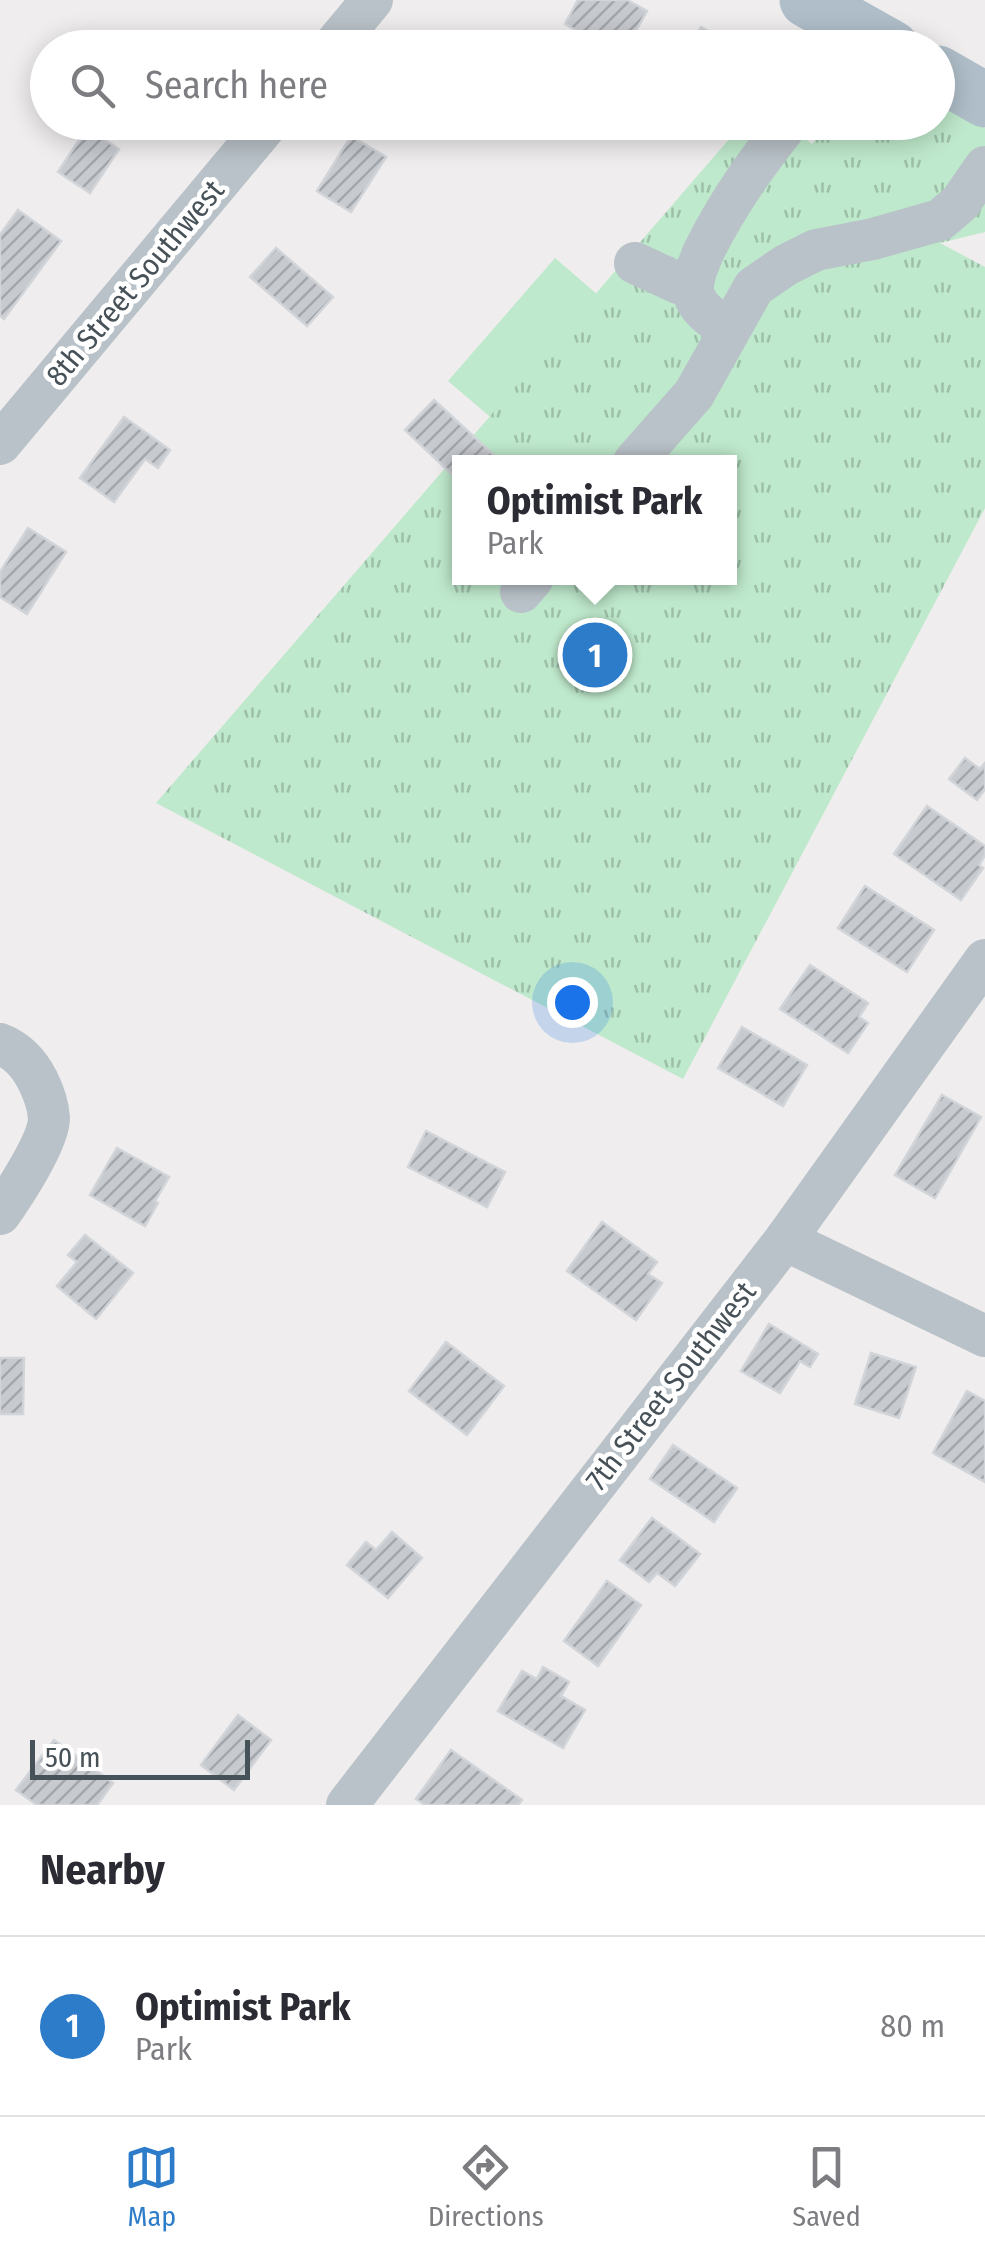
<!DOCTYPE html>
<style>
:root{--surface:#fff;--page:#f7f7f7;--text:#2b2b33;--muted:#7c7c81;--line:#e1e1e2;--accent:#2d7cc9}
body{margin:0;font-family:"Fira Sans Condensed",sans-serif;background:var(--page);color:var(--text)}
.scale{position:absolute;left:30px;bottom:25px;width:220px;box-sizing:border-box;padding-left:10px;border:5px solid #475158;border-top:0;font-size:28px;line-height:35px;white-space:nowrap;color:#475158;-webkit-text-stroke:8px #fff;paint-order:stroke}
.you{position:absolute;left:572px;top:1002px;width:35px;height:35px;margin:-25px;border:8px solid #fff;border-radius:50%;background:#1a73e8;box-shadow:0 0 0 15px #1a73e833}
.badge{display:grid;place-items:center;width:65px;height:65px;border-radius:50%;background:var(--accent);color:#fff;font-size:32px;font-weight:700}
.pin{position:absolute;translate:-50% -50%;border:5px solid #fff;box-shadow:0 2px 10px #0006}
.popup{position:absolute;left:452px;top:455px;width:285px;height:130px;box-sizing:border-box;display:grid;place-content:center;border-radius:0px;background:var(--surface);filter:drop-shadow(0 2px 8px #0005);font-size:32px;white-space:nowrap;color:var(--muted)}
.popup b{font-size:38px;color:var(--text)}
.popup::after{content:'';position:absolute;left:50%;top:100%;margin-left:-20px;border:20px solid transparent;border-top-color:var(--surface)}
.list{margin:0;padding:0;list-style:none}
h2{display:flex;justify-content:space-between;align-items:center;height:130px;margin:0;padding:0 40px;font-size:42px}
h2 small{font-size:32px;font-weight:400;color:var(--muted)}
.list li{display:grid;grid-template-columns:65px 1fr auto;gap:30px;align-items:center;box-sizing:border-box;height:180px;padding:0 40px;border-top:2px solid var(--line)}
.list b{display:block;font-size:38px;white-space:nowrap}
.list p{margin:0;font-size:32px;white-space:nowrap;color:var(--muted)}
.list em{font-size:32px;font-style:normal;color:var(--muted)}
.icon{flex:none;width:55px;height:55px;fill:none;stroke:currentColor;stroke-width:2;stroke-linecap:round;stroke-linejoin:round}
.map{position:relative;flex:none;width:985px;height:1805px;overflow:hidden}
.search{position:absolute;background:var(--surface);box-shadow:0 5px 25px #0003;left:30px;right:30px;top:30px;height:110px;display:flex;align-items:center;gap:25px;box-sizing:border-box;padding:0 35px;border-radius:55px;color:var(--muted);font-size:38px}
.sheet{height:310px;background:var(--surface)}
nav{display:flex;justify-content:space-around;align-items:center;box-sizing:border-box;height:140px;border-top:2px solid var(--line);background:var(--surface);font-size:28px;color:var(--muted)}
nav a{display:grid;justify-items:center;gap:5px}
nav .on{color:var(--accent)}
.map>svg:first-child{display:block}
.grass{fill:#bfe9cc}
.park{fill:url(#park-tufts);fill-rule:evenodd}
.building{fill:url(#building-hatch);stroke:#d1d4d8;stroke-width:2.5}
.lines{fill:none;stroke-linecap:round;stroke-linejoin:round}
.minor{stroke:#b9c2c8;stroke-width:42}
.major{stroke:#afbec9;stroke-width:55}
.labels{text-anchor:middle;stroke-width:9;stroke-linejoin:round;paint-order:stroke}
.street-label{font-size:30px;fill:#475158;stroke:#fff}
</style>
<div class="map">
<svg width="985" height="1805" viewBox="0 0 985 1805">
<defs>
<pattern id="park-tufts" width="24" height="20" patternUnits="userSpaceOnUse" patternTransform="scale(2.5)"><rect width="24" height="20" fill="#bfe9cc"/><path d="M3 7l-1-3M5 7V3M7 7l1-3M15 17l-1-3M17 17v-4M19 17l1-3" fill="none" stroke="#9dbfa8"/></pattern>
<pattern id="building-hatch" width="6" height="6" patternUnits="userSpaceOnUse" patternTransform="scale(2.5)"><rect width="6" height="6" fill="#c7cacf"/><path d="M-1 1l2-2M0 6l6-6M5 7l2-2" fill="none" stroke="#a3a6ab"/></pattern>
</defs>
<rect width="100%" height="100%" fill="#efeded"/>
<path class="grass" d="M 555,258 L 627,320 L 521,443 L 448,381 Z"/>
<path class="park" d="M 938,100 L 985,128 L 985,232 L 940,243 L 985,267 L 985,508 L 683,1079 L 156,803 L 743,123 L 786,123 L 812,144 L 831,123 L 938,122 ZM 460,462 L 730,462 L 730,578 L 460,578 Z"/>
<g class="building">
<path d="M 578,0 L 627,0 L 647,11 L 626,48 L 607,48 L 565,24 Z"/>
<path d="M 701,27 L 737,48 L 690,48 Z"/>
<path d="M 87,128 L 119,149 L 90,193 L 58,172 Z"/>
<path d="M 351,136 L 386,157 L 351,212 L 317,191 Z"/>
<path d="M 18,210 L 61,241 L 4,319 L 0,316 L 0,235 Z"/>
<path d="M 276,248 L 333,297 L 307,326 L 250,277 Z"/>
<path d="M 434,400 L 496,457 L 491,462 L 460,462 L 460,482 L 405,430 Z"/>
<path d="M 124,417 L 170,450 L 158,468 L 145,459 L 114,502 L 80,478 Z"/>
<path d="M 28,528 L 66,552 L 27,614 L 0,597 L 0,572 Z"/>
<path d="M 965,758 L 980,769 L 985,763 L 985,789 L 977,800 L 949,779 Z"/>
<path d="M 927,806 L 985,846 L 985,855 L 979,865 L 983,868 L 961,900 L 894,854 Z"/>
<path d="M 865,886 L 934,930 L 907,972 L 838,928 Z"/>
<path d="M 810,965 L 868,1003 L 859,1017 L 868,1023 L 848,1053 L 780,1009 Z"/>
<path d="M 742,1027 L 807,1065 L 783,1106 L 718,1068 Z"/>
<path d="M 942,1095 L 981,1117 L 935,1198 L 895,1175 Z"/>
<path d="M 426,1131 L 505,1172 L 487,1207 L 408,1167 Z"/>
<path d="M 117,1148 L 169,1177 L 155,1201 L 158,1203 L 145,1226 L 90,1195 Z"/>
<path d="M 602,1222 L 657,1262 L 648,1274 L 662,1283 L 636,1320 L 567,1271 Z"/>
<path d="M 85,1235 L 133,1273 L 96,1319 L 57,1286 L 77,1262 L 68,1255 Z"/>
<path d="M 769,1324 L 818,1354 L 810,1367 L 800,1361 L 780,1393 L 741,1371 Z"/>
<path d="M 446,1342 L 504,1386 L 467,1435 L 409,1391 Z"/>
<path d="M 871,1353 L 916,1367 L 899,1418 L 855,1404 Z"/>
<path d="M 0,1358 L 24,1358 L 23,1414 L 0,1414 Z"/>
<path d="M 967,1391 L 985,1401 L 985,1482 L 933,1453 Z"/>
<path d="M 673,1445 L 737,1488 L 714,1522 L 650,1479 Z"/>
<path d="M 652,1518 L 700,1554 L 675,1586 L 657,1573 L 649,1582 L 620,1560 Z"/>
<path d="M 392,1532 L 422,1558 L 388,1598 L 347,1565 L 366,1542 L 376,1550 Z"/>
<path d="M 607,1581 L 641,1605 L 598,1666 L 564,1641 Z"/>
<path d="M 543,1667 L 569,1682 L 561,1696 L 585,1710 L 563,1748 L 498,1711 L 522,1671 L 537,1679 Z"/>
<path d="M 238,1715 L 271,1740 L 234,1790 L 201,1765 Z"/>
<path d="M 54,1740 L 113,1783 L 97,1805 L 37,1805 L 16,1790 Z"/>
<path d="M 451,1750 L 522,1800 L 518,1805 L 425,1805 L 416,1799 Z"/>
</g>
<g class="lines">
<g class="minor">
<path d="M 332,48 L 372,0"/>
<path d="M 635,263 L 678,283 L 694,280"/>
<path d="M 729,330 C 715,320 696,309 693,291 C 691,279 699,264 703,253 C 727,204 755,165 789,122"/>
<path d="M 0,444 L 269,122"/>
<path d="M 634,462 L 694,394 L 754,287 L 786,265 L 816,250 L 873,239 L 940,220 L 960,203 L 985,167"/>
<path d="M 521,592 L 533,578"/>
<path d="M 0,1044 C 18,1051 29,1063 38,1081 C 44,1093 48,1104 49,1118 C 49,1141 14,1194 0,1214"/>
<path d="M 785,1240 L 985,1336"/>
<path d="M 347,1805 L 785,1240 L 985,960"/>
</g>
<g class="major">
<path d="M 807,0 L 892,48"/>
<path d="M 938,73 L 985,100"/>
</g>
</g>
<g class="labels">
<g class="street-label">
<text transform="translate(135 283) rotate(-50)" y="10">8th Street Southwest</text>
<text transform="translate(671 1386) rotate(-52)" y="10">7th Street Southwest</text>
</g>
</g>
</svg>
<div class="scale">50 m</div>
<div class="you"></div>
<div class="pin badge" style="left:595px;top:655px">1</div>
<div class="popup"><b>Optimist Park</b>Park</div>
<div class="search"><svg class="icon" aria-label="search" viewBox="0 0 24 24"><circle cx="10" cy="10" r="6"/><path d="M15 15l6 6"/></svg>Search here</div>
</div>
<section class="sheet">
<h2>Nearby<small></small></h2>
<ul class="list">
<li><span class="badge">1</span><div><b>Optimist Park</b><p>Park</p></div><em>80 m</em></li>
</ul>
</section>
<nav>
<a class="on"><svg class="icon" aria-label="map" viewBox="0 0 24 24"><path d="M3 6l6-2 6 2 6-2v14l-6 2-6-2-6 2zM9 4v14M15 6v14"/></svg>Map</a>
<a><svg class="icon" aria-label="directions" viewBox="0 0 24 24"><path d="M12 3l9 9-9 9-9-9zM9 14v-3h6M13 9l2 2-2 2"/></svg>Directions</a>
<a><svg class="icon" aria-label="saved" viewBox="0 0 24 24"><path d="M7 4h10v16l-5-4-5 4z"/></svg>Saved</a>
</nav>
